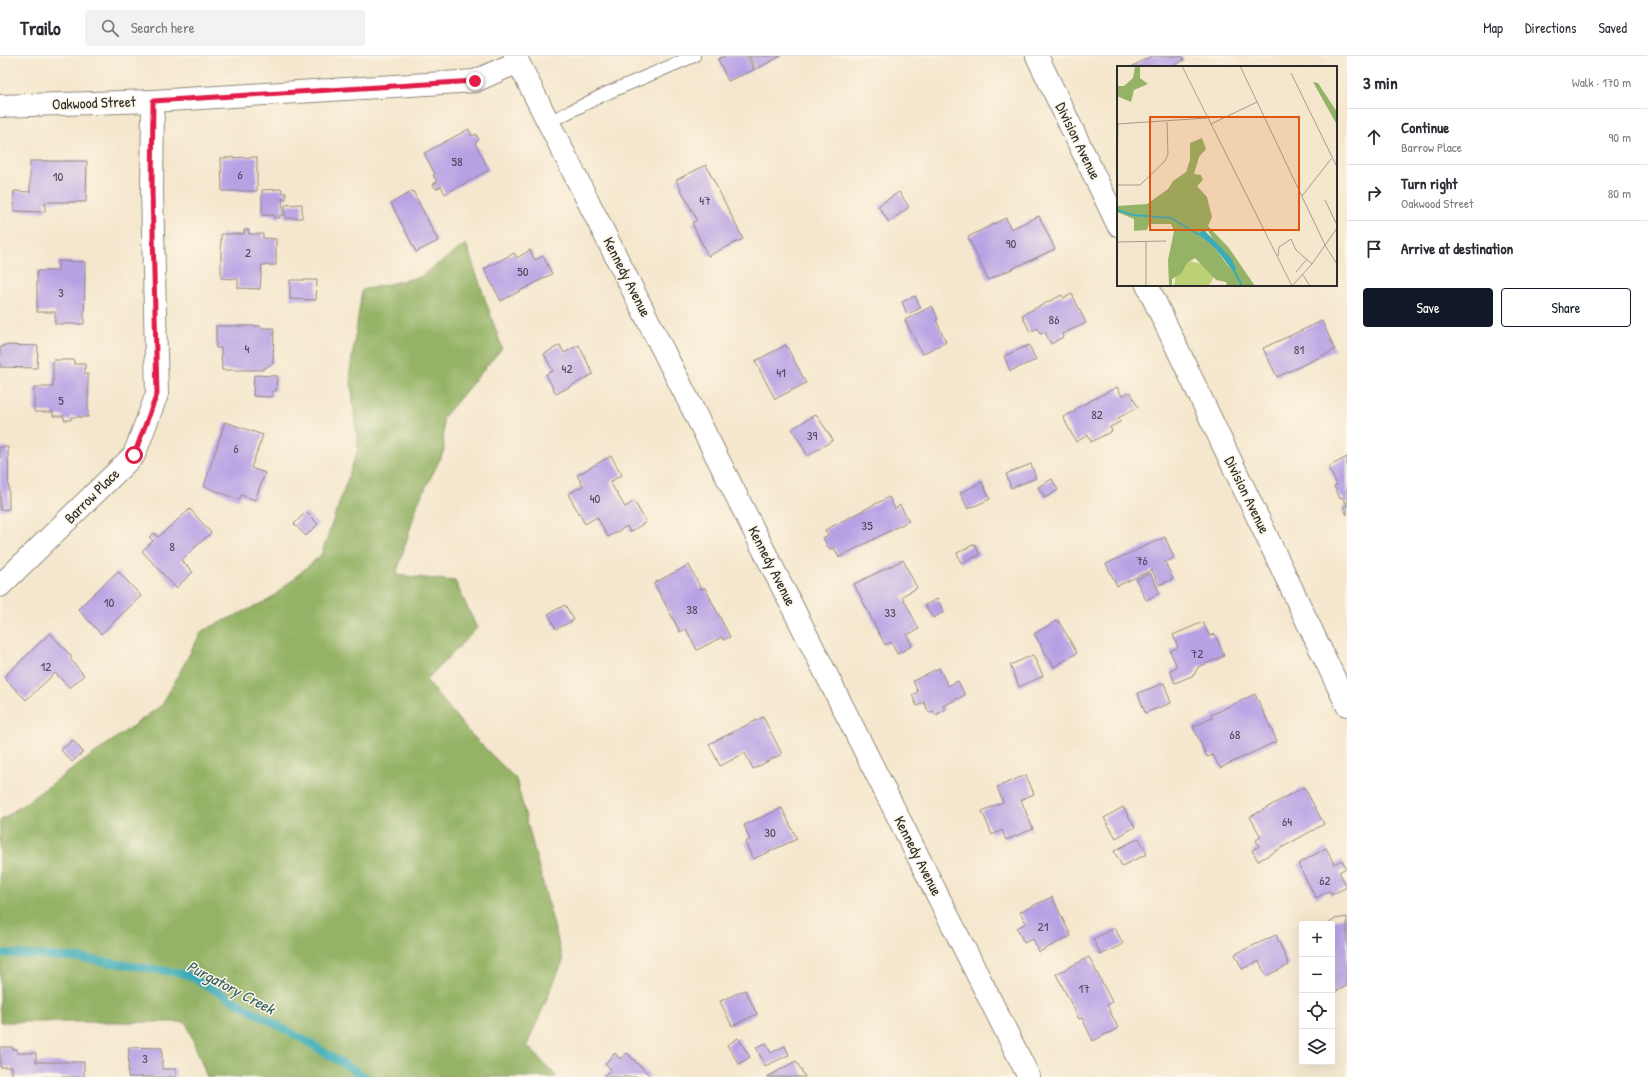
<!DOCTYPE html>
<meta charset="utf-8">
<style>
:root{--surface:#fff;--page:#f2f2f3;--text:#2b2b33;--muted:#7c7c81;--line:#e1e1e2;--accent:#111827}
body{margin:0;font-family:"Patrick Hand",sans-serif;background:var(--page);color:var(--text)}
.controls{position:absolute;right:12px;bottom:12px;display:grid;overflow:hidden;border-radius:4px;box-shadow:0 4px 16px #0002}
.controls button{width:36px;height:36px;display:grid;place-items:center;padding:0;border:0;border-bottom:1px solid var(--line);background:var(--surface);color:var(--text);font:20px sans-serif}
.stop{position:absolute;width:12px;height:12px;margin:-9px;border:3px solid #e11d48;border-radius:50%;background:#fff}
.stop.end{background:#e11d48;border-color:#fff;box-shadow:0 1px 4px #0008}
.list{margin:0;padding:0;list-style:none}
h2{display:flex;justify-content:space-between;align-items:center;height:52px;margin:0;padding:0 16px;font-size:17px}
h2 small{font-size:13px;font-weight:400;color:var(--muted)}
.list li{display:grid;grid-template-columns:26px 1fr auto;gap:12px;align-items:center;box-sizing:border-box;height:56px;padding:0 16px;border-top:1px solid var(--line)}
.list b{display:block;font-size:15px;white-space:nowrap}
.list p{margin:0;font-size:13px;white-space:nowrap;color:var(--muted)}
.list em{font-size:13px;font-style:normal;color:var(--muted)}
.actions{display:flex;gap:8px;padding:12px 16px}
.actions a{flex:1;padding:9px 0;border:1px solid var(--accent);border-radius:4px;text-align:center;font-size:14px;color:var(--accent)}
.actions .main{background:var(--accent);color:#fff}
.icon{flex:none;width:22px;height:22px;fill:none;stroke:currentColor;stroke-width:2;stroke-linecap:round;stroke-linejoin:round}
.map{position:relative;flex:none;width:1347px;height:1021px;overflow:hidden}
header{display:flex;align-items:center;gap:24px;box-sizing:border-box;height:56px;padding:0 20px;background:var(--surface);border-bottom:1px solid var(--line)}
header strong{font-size:19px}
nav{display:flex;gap:22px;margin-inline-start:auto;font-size:14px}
.search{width:280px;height:36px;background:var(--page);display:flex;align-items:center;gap:10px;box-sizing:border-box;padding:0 14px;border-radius:4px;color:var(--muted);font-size:15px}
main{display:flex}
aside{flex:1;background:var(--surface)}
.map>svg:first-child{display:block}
.forest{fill:#95b366;stroke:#606f48}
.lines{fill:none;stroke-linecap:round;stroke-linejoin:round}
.stream{stroke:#3aabb7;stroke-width:8}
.building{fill:#b7a1e5}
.service-casing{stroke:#90897c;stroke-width:14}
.minor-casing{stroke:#90897c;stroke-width:24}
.service{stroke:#fff;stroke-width:12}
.minor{stroke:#fff;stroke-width:22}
.route{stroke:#e11d48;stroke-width:5}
.labels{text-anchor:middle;stroke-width:3;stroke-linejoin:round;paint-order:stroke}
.number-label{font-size:13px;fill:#4e485a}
.street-label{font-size:15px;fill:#2b2b2b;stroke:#fcf5e5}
.water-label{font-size:16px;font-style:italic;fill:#315e63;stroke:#fcf5e5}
.inset-river{fill:none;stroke:#3aabb7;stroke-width:2}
.inset-road{fill:none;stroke:#a49c8c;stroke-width:1}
.view{fill:#df570e;fill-opacity:0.15;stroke:#df570e;stroke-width:2}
.inset-edge{fill:none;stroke:#2b2b2b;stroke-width:2}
</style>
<header>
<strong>Trailo</strong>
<div class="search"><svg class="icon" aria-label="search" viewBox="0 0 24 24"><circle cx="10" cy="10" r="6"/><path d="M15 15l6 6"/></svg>Search here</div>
<nav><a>Map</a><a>Directions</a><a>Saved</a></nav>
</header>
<main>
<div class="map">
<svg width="1347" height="1021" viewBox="0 0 1347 1021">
<rect width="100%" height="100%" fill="#fcf5e5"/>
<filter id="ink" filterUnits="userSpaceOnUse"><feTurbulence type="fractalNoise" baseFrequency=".025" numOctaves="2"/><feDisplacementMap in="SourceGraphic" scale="8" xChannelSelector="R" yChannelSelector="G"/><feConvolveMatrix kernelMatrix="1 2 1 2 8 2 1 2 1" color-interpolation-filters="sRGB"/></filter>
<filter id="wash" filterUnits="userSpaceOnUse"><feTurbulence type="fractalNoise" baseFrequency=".012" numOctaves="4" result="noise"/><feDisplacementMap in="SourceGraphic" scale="16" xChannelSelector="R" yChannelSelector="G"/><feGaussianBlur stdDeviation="0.9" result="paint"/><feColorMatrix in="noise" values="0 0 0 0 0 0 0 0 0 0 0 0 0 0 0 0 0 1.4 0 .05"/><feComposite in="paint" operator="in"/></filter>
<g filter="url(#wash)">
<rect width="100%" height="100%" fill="#f5e7cd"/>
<path class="forest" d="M 466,188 L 502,292 L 443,362 L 444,395 L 418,447 L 396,519 L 455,525 L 477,572 L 426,624 L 467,674 L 516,723 L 563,905 L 527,989 L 557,1021 L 207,1021 L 186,966 L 0,966 L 0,765 L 162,649 L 202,575 L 269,544 L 321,499 L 358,393 L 350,315 L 362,234 L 420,221 Z"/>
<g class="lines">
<path class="stream" d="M 0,897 L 80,902 L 186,918 L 306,985 L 365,1021"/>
</g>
<g id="blocks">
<g class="building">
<path d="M 725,0 L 747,0 L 754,14 L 728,25 L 718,3 Z"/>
<path d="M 749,0 L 781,0 L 756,13 Z"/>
<path d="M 1151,0 L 1182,0 L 1184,4 L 1171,11 L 1131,11 Z"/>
<path d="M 469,73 L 472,80 L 476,78 L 479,84 L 475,87 L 489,114 L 445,138 L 441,130 L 436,133 L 433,128 L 437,126 L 433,119 L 435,118 L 424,97 Z"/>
<path d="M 257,101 L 257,135 L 222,135 L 221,102 Z"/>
<path d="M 30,105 L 87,105 L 86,146 L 45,146 L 45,156 L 14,155 L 14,135 L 30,136 Z"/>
<path d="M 706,109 L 743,183 L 708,200 L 692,167 L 697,164 L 676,124 Z"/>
<path d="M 282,133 L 282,137 L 286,137 L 286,143 L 282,143 L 283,159 L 280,159 L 280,162 L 274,162 L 274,159 L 262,159 L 262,134 Z"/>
<path d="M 413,135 L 438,185 L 416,196 L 391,147 Z"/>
<path d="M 899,136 L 909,151 L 889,166 L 878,150 Z"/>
<path d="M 302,148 L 302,162 L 285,162 L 285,149 Z"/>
<path d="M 1039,160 L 1055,193 L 988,224 L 968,181 L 1006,162 L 1011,173 Z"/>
<path d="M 244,174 L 249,174 L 249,178 L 263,178 L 263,182 L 276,183 L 276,209 L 262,209 L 260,233 L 238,232 L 238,223 L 221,222 L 221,178 L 244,178 Z"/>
<path d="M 530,194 L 535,204 L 543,200 L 552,218 L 501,245 L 484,213 L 514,197 L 517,202 Z"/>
<path d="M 58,205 L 85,206 L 84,268 L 55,268 L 55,256 L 37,256 L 37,215 L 58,215 Z"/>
<path d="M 290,224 L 317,224 L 316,244 L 290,243 Z"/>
<path d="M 1072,238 L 1086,267 L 1062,278 L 1063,281 L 1051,288 L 1045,276 L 1040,278 L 1038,272 L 1030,276 L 1022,259 L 1062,239 L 1064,242 Z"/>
<path d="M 915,240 L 921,252 L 907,258 L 902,246 Z"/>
<path d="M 932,250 L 938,263 L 936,264 L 946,286 L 922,298 L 905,264 Z"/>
<path d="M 1322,265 L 1335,294 L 1277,321 L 1263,292 Z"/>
<path d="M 216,270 L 261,270 L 261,272 L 274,272 L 273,307 L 262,314 L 222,314 L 221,292 L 216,292 Z"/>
<path d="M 3,289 L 38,290 L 37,312 L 0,311 L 0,291 L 3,291 Z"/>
<path d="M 560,289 L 564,297 L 579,289 L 593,318 L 556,338 L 546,318 L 553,315 L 544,298 Z"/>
<path d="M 786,289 L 806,327 L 775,343 L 755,305 Z"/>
<path d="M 1029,289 L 1036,304 L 1010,315 L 1004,300 Z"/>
<path d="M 53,304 L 74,304 L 74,308 L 85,308 L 85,318 L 88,318 L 88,361 L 71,361 L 71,364 L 64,364 L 64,360 L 53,360 L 53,356 L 34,356 L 34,331 L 53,331 Z"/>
<path d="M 254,319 L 277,320 L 276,335 L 272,335 L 272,341 L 253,340 Z"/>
<path d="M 1117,331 L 1122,340 L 1130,336 L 1138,351 L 1118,362 L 1120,366 L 1110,371 L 1112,375 L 1091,386 L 1088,379 L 1076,386 L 1063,361 L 1076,355 L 1075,353 Z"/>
<path d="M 816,358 L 833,384 L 808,400 L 792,373 Z"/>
<path d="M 225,366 L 263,379 L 251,412 L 265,417 L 255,444 L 241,439 L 239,444 L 204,430 Z"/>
<path d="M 0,391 L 8,391 L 9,453 L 0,454 Z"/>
<path d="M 611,400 L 622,419 L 610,426 L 625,451 L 634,445 L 646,466 L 630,476 L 627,470 L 608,481 L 597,461 L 585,468 L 568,438 L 583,430 L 577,419 Z"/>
<path d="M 1347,401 L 1347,459 L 1343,451 L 1347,449 L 1342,441 L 1340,442 L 1334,430 L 1337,429 L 1328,411 Z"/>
<path d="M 1031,408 L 1036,422 L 1011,432 L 1006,418 Z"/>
<path d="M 1052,423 L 1058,434 L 1045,442 L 1038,431 Z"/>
<path d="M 982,426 L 990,443 L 968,453 L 960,437 Z"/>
<path d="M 889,441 L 895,453 L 900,449 L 909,465 L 839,501 L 834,492 L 829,493 L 823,482 L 828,479 L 825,474 Z"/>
<path d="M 190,453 L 211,477 L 181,504 L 193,516 L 176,532 L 142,495 L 153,485 L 149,481 L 154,477 L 158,481 Z"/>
<path d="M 306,456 L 318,468 L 306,480 L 294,468 Z"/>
<path d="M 1165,481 L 1174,502 L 1165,506 L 1173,523 L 1159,529 L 1152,514 L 1117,530 L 1106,508 Z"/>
<path d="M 975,488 L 980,499 L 961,507 L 957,497 Z"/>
<path d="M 903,504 L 917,532 L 902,540 L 919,573 L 907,579 L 912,590 L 897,598 L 891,586 L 885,589 L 854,528 Z"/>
<path d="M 689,509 L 701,533 L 705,532 L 730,581 L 723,584 L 722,581 L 697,594 L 686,573 L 680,576 L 654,527 Z"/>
<path d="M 118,515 L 141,540 L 101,578 L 78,553 Z"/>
<path d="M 1150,517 L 1160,537 L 1146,544 L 1136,524 Z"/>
<path d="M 937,543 L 944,556 L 933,562 L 925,549 Z"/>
<path d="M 565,549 L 574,564 L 556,573 L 548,558 Z"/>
<path d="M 1058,564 L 1077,597 L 1054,611 L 1034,578 Z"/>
<path d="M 1203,566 L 1209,580 L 1215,578 L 1224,600 L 1198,611 L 1194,619 L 1175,627 L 1170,614 L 1177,611 L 1170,595 L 1178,591 L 1173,579 Z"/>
<path d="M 50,577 L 72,601 L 70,603 L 84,619 L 70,632 L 55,617 L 26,644 L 4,621 Z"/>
<path d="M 1033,599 L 1043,620 L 1019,631 L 1010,609 Z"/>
<path d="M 939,612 L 948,630 L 958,625 L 965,639 L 943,650 L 945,654 L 935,659 L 933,655 L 929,657 L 924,646 L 917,650 L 912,639 L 918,636 L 913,625 Z"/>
<path d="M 1164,627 L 1171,647 L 1145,657 L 1138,637 Z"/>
<path d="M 1255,638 L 1277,685 L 1220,712 L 1213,699 L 1207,701 L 1193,671 L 1212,662 L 1211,659 Z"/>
<path d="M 763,661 L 782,698 L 753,713 L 745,697 L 720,710 L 709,688 Z"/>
<path d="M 73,684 L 83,696 L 72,706 L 61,694 Z"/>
<path d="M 1026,719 L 1034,738 L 1021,744 L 1033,773 L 1006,784 L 1002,774 L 992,779 L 982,755 L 1003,746 L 997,731 Z"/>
<path d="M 1304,731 L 1324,768 L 1258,805 L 1252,794 L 1259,790 L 1256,784 L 1261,781 L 1250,761 Z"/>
<path d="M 1123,751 L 1135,771 L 1116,782 L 1104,762 Z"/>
<path d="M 782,752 L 797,783 L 753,803 L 745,786 L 750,784 L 744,769 Z"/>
<path d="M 1139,782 L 1147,798 L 1122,810 L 1114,795 Z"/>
<path d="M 1326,792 L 1334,808 L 1342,804 L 1346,812 L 1339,816 L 1347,831 L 1331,839 L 1329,835 L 1316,842 L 1298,808 Z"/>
<path d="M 1052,841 L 1071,880 L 1039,896 L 1033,883 L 1024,887 L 1017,872 L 1026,867 L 1020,856 Z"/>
<path d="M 1347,861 L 1347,930 L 1332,937 L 1332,868 L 1328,868 L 1335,863 Z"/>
<path d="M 1115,872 L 1123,888 L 1101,899 L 1093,883 Z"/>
<path d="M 1276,879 L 1289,909 L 1266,920 L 1259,905 L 1242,913 L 1235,898 Z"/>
<path d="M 1089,901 L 1112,946 L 1107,949 L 1118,972 L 1093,985 L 1082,962 L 1079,963 L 1056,918 Z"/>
<path d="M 745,934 L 757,958 L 732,970 L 720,945 Z"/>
<path d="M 738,982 L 750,1001 L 739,1008 L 727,989 Z"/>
<path d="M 766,987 L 771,997 L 785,990 L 789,999 L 765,1010 L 756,991 Z"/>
<path d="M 0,991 L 12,991 L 12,993 L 17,993 L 17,997 L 36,997 L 36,1006 L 84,1006 L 84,1021 L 12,1021 L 12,1011 L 0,1011 Z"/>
<path d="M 129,991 L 162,992 L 162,1013 L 176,1013 L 176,1021 L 128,1021 Z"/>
<path d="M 615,997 L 620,1003 L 627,997 L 651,1021 L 605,1021 L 604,1020 L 611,1013 L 605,1008 Z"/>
<path d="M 796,1005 L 805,1021 L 767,1021 Z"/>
</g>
</g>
</g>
<g filter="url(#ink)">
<use href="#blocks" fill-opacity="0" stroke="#90897c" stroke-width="1"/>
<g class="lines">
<g class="service-casing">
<path id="service" d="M 549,66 L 605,38 L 694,0"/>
</g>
<g class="minor-casing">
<g id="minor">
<path d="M 515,0 L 1029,1021"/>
<path d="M 1037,0 L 1118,169"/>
<path d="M 0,50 L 153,45 L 475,25 L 518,6"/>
<path d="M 1147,229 L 1347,649"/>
<path d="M 0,530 L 134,399 L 157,338 L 152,135 L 153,45"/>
</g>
</g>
<use href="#service" class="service"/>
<use href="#minor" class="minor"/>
</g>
</g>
<g class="lines" filter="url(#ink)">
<path class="route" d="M 134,399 L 157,338 L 152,135 L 153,45 L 475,25"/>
</g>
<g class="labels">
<g class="number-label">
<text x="457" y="110">58</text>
<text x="240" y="123">6</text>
<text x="58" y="125">10</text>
<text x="705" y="149">47</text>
<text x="1011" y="192">90</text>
<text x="248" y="201">2</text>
<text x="523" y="220">50</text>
<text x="61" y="241">3</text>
<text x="1054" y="268">86</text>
<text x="247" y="297">4</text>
<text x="1299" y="298">81</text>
<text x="567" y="317">42</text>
<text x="781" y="321">41</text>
<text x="61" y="349">5</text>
<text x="1097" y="363">82</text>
<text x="812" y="384">39</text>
<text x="236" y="397">6</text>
<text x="595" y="447">40</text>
<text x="867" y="474">35</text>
<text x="172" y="495">8</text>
<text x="1142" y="509">76</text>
<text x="109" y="551">10</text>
<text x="692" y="558">38</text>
<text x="890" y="561">33</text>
<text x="1197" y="602">72</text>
<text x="46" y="615">12</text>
<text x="1235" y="683">68</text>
<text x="1287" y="770">64</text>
<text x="770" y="781">30</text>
<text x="1325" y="829">62</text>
<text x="1043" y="875">21</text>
<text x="1084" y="937">17</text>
<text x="145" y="1007">3</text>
</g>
<g class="street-label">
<text transform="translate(94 47) rotate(-2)" y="5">Oakwood Street</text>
<text transform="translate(1078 85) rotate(64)" y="5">Division Avenue</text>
<text transform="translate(627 221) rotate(63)" y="5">Kennedy Avenue</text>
<text transform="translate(1247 439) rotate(64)" y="5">Division Avenue</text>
<text transform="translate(92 440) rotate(-45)" y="5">Barrow Place</text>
<text transform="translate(772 510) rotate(63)" y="5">Kennedy Avenue</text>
<text transform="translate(918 800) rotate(63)" y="5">Kennedy Avenue</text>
</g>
<g class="water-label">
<text transform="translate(231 931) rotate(28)" y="6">Purgatory Creek</text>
</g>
</g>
<g transform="translate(1117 10)">
<rect width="220" height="220" fill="#f5e7cd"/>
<path d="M 72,195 L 90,199 L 98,209 L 92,220 L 57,220 L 60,204 Z" fill="#bcd175"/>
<path d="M 18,0 L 23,0 L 23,12 L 31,18 L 17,24 L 14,36 L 0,30 L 0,20 L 7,20 L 16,12 ZM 196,16 L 201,17 L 220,46 L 220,59 ZM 85,72 L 89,83 L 82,91 L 77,108 L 84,109 L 86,114 L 80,120 L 90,131 L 95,151 L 91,160 L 112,182 L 138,220 L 110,220 L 109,216 L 99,214 L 78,192 L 70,197 L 64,208 L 55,213 L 55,220 L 52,220 L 51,194 L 57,165 L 54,158 L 32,158 L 30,164 L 17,165 L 17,153 L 0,146 L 0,140 L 30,138 L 51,123 L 56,115 L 69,106 L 73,94 L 73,77 ZM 91,165 L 114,204 L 99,183 L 81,168 Z" fill="#95b366" fill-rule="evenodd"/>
<path d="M 87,164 L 114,192 L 119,202 L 117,206 L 99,183 L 81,168 Z" fill="#3aabb7"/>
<path class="inset-river" d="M 0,144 L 16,149 L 54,152 L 82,169M 117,204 L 125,220"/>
<path class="inset-road" d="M 65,0 L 175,220M 123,0 L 209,181 L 220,198M 174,7 L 220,101M 0,58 L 90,52M 94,58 L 140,36M 0,104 L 1,58M 0,119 L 23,119 L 48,95 L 51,88 L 50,56M 185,130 L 214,93M 208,134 L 220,159M 0,176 L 49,175M 29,176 L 29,220M 161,190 L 162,181 L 174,173 L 179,184 L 195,198M 179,206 L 190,193M 186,209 L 193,220M 175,220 L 195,198 L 220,162"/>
<path class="view" d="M 33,51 L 182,51 L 182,164 L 33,164 Z"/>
<rect width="220" height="220" class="inset-edge"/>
</g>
</svg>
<div class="controls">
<button>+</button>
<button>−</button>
<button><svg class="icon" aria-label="locate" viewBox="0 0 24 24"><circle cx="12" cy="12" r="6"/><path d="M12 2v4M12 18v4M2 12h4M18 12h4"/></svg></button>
<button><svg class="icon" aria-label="layers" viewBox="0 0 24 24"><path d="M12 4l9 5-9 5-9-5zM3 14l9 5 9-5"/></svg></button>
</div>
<div class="stop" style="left:134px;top:399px"></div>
<div class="stop end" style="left:475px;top:25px"></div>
</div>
<aside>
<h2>3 min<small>Walk · 170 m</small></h2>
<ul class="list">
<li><svg class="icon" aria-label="ahead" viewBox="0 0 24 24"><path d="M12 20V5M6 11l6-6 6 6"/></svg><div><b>Continue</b><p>Barrow Place</p></div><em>90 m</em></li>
<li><svg class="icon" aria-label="right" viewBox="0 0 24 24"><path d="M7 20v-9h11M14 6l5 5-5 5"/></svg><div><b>Turn right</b><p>Oakwood Street</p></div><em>80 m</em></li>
<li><svg class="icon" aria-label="arrive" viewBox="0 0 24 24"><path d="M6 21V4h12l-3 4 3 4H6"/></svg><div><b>Arrive at destination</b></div></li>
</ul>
<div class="actions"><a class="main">Save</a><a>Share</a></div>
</aside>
</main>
